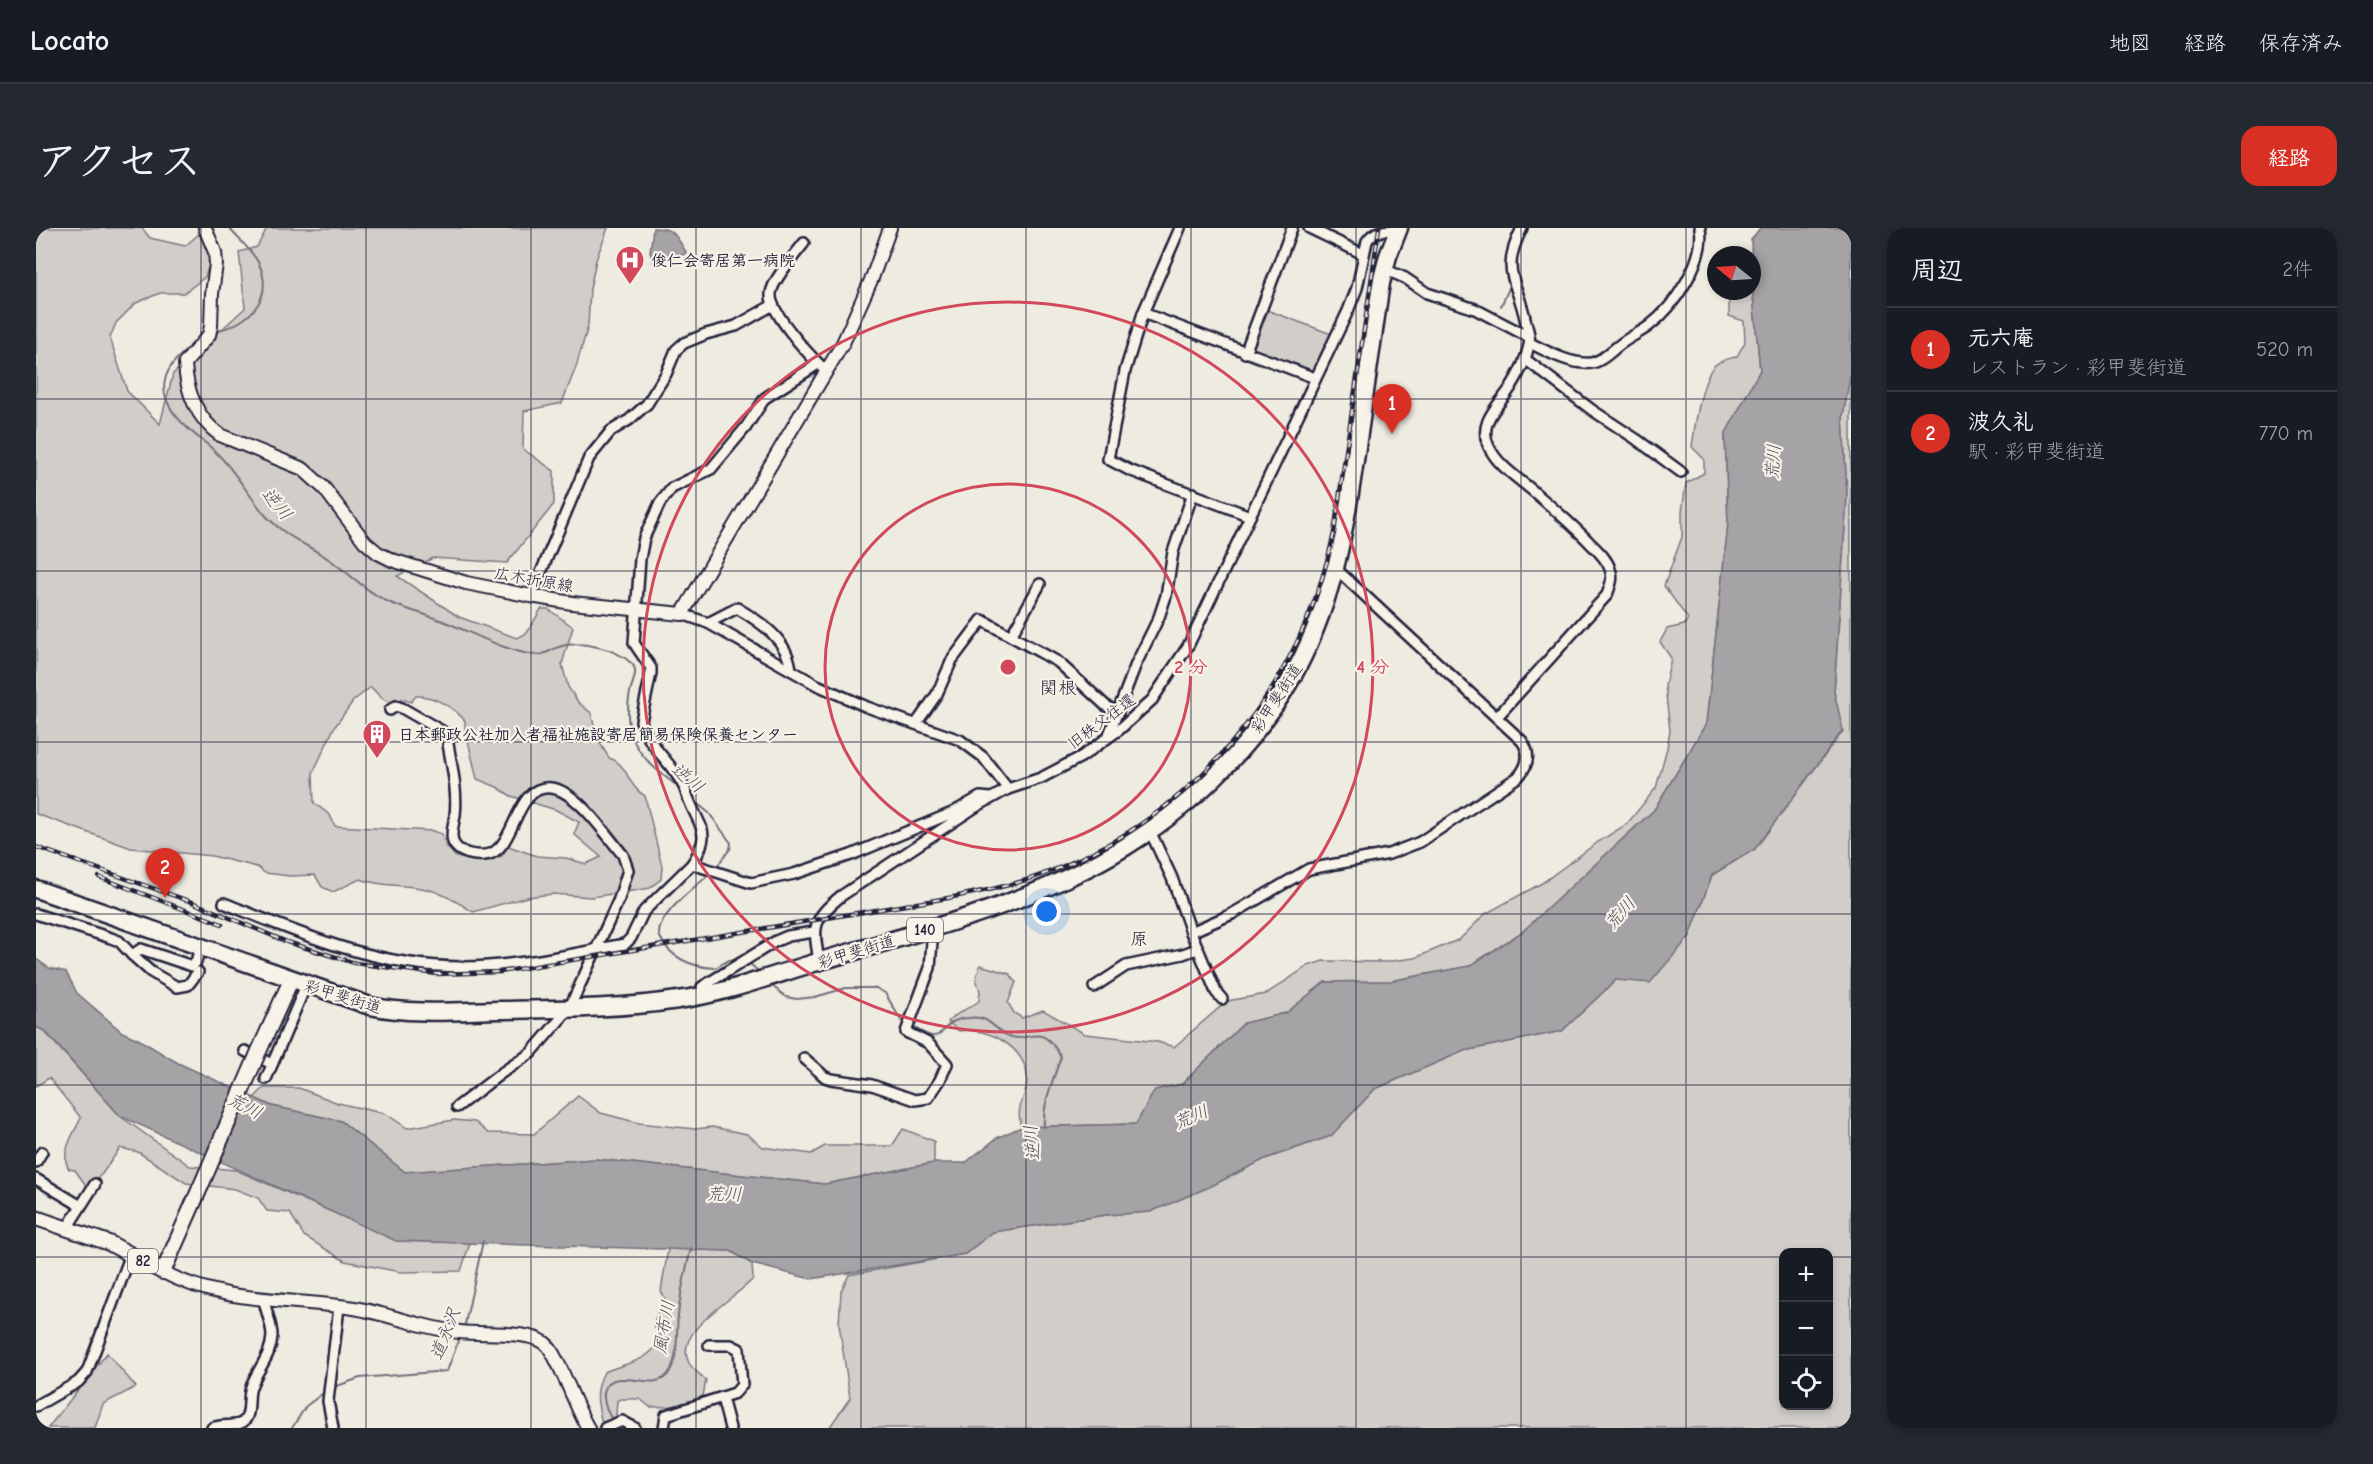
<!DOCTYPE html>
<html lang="ja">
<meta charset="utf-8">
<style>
:root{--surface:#171b24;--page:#242831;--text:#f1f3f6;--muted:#9ea1a6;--line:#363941;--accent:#d93025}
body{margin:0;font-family:"Comic Neue","Klee One",sans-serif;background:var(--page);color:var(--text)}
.controls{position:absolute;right:18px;bottom:18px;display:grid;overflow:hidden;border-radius:12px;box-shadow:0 3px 9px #0003}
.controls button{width:54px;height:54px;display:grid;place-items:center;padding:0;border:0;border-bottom:2px solid var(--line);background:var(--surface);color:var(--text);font:30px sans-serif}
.compass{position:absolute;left:1671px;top:18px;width:54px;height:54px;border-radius:50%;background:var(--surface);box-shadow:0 3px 9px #0003;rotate:288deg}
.you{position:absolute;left:1011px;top:684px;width:21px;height:21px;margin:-15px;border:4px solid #fff;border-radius:50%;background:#1a73e8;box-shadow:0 0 0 9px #1a73e833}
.badge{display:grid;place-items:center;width:39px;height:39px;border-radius:50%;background:var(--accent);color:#fff;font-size:20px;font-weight:700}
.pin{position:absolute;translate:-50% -50px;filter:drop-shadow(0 2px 3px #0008)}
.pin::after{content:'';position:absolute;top:32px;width:21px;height:18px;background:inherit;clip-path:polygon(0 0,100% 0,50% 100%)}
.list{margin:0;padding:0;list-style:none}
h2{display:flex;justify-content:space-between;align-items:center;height:78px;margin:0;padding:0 24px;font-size:26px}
h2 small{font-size:20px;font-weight:400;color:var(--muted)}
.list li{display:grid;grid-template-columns:39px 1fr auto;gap:18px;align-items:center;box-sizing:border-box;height:84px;padding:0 24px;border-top:2px solid var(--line)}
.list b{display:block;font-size:22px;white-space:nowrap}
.list p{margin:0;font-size:20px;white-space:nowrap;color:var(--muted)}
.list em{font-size:20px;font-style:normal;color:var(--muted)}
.icon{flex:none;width:33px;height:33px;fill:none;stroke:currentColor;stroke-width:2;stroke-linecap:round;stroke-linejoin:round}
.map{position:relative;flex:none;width:1815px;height:1200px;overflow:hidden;border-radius:18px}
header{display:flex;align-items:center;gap:36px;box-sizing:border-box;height:84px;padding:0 30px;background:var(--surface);border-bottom:2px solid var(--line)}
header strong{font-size:28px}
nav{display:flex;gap:33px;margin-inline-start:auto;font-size:21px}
.intro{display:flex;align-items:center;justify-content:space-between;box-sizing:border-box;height:144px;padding:0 36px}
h1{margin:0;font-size:42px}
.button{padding:15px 27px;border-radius:18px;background:var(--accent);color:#fff;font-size:21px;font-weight:700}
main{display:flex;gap:36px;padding:0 36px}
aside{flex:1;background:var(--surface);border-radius:18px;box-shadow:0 3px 9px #0003}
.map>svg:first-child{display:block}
.green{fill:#d1cdc9;stroke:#7a7882;stroke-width:1.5;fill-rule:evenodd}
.water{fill:#a6a3a6;stroke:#716f7b;stroke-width:1.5}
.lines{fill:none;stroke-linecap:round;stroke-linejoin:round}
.stream{stroke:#716f7b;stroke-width:2}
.street-casing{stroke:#22223b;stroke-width:14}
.secondary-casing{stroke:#22223b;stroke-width:16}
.primary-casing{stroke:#22223b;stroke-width:18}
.highway-casing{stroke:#22223b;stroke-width:21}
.street{stroke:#f7f3e8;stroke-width:9}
.secondary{stroke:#f7f3e8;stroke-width:12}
.primary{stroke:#f7f3e8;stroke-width:14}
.highway{stroke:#f7f3e8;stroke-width:16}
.rail-casing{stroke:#22223b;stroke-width:4.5}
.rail{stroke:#f7f3e8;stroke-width:2;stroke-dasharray:7;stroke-linecap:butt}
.primary-bridge-casing{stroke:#22223b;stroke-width:18;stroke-linecap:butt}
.primary-bridge{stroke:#f7f3e8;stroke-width:14}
.grid{fill:none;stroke:#22223b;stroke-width:1.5;stroke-opacity:0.55}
.ring{fill:none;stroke:#d1495b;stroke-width:3}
.labels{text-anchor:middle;stroke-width:4.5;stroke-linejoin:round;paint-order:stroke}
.shield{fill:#f7f3e8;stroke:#62616f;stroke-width:1.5}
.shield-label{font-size:15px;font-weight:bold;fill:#22223b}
.poi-label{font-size:16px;font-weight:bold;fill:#22223b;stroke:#f7f3e8;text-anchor:start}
.street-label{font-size:16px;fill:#22223b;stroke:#f7f3e8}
.water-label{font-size:18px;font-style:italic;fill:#504f60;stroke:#f7f3e8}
.neighbourhood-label{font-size:18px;fill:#22223b;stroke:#f7f3e8}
.centre{fill:#d1495b;stroke:#f7f3e8;stroke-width:3}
.ring-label{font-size:18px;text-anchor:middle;font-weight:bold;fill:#d1495b;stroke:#f7f3e8;stroke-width:4.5;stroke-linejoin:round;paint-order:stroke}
</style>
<header>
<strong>Locato</strong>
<nav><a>地図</a><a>経路</a><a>保存済み</a></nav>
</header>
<div class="intro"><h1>アクセス</h1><a class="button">経路</a></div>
<main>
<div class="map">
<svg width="1815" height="1200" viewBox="0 0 1815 1200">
<rect width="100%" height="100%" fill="#eeebe1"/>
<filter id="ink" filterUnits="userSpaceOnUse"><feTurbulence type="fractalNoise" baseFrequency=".0167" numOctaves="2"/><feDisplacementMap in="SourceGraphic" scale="12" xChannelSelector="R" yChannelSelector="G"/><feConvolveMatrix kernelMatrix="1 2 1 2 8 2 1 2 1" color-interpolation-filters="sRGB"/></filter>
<g filter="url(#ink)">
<g class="green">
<path d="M 0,0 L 106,0 L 114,10 L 149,18 L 163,6 L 175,31 L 169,49 L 148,65 L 124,65 L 100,75 L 80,95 L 74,110 L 91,163 L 124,196 L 137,146 L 209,80 L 203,24 L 221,19 L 231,0 L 572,0 L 560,32 L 554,61 L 552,98 L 540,139 L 526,175 L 488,183 L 487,221 L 518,243 L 518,276 L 471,335 L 397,330 L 361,348 L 423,389 L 481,410 L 491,405 L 505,381 L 512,381 L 537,399 L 526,436 L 532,459 L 542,474 L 555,485 L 561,510 L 573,530 C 593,536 590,557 609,568 L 626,638 L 625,651 L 614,660 L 603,662 L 555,669 L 517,666 L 491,669 L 437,684 C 422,674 407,665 390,661 C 367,656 346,659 324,651 L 297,664 L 286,659 L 279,647 L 254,648 L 229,645 L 221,639 L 176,628 L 95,620 L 0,586 ZM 335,459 C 344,469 351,479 366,471 L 375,474 L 380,468 C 397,467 419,480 429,493 L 429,500 L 441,551 L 461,559 L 475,568 L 520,582 L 543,594 L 538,606 L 565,629 L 550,636 L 530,630 L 501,628 L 472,618 L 466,628 L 442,632 L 420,629 L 409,617 L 406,606 L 397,603 L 299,598 L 294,587 L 278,575 L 277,545 L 298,500 L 317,473 Z"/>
<path d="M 1716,57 L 1724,142 L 1689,207 L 1692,296 L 1670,496 L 1618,582 L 1486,704 L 1434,738 L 1354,753 L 1289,754 L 1250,785 L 1208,795 L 1146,856 L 1119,862 L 1100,896 L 985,899 C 979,876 990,872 991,853 C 993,820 951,798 923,803 L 912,794 C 920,784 933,781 943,773 L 944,763 L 940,751 L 944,737 L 974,746 L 980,754 L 972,775 L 978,785 L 986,790 L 1007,782 L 1049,806 L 1122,814 L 1138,819 L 1191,773 L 1230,766 L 1272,738 L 1287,733 L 1348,734 L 1379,730 L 1424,711 L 1449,686 L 1506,655 L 1562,614 L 1591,596 L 1620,560 L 1631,520 L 1634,503 L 1629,457 L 1635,430 L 1624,414 L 1631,401 L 1648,397 L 1652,391 L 1628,358 L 1646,309 L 1646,284 L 1650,255 L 1668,245 L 1668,231 L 1656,219 C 1658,202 1666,148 1679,137 C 1685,132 1694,131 1701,128 L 1709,114 L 1708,93 L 1693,88 L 1693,63 L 1716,63 Z"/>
<path d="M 1228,81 L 1298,107 L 1277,147 L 1212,123 Z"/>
<path d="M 1815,144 L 1815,1200 L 793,1200 L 814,1170 L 803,1096 L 805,1063 L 813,1047 L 929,1026 L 957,1004 L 1070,987 L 1114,984 L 1173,959 L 1229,931 L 1294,908 L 1339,861 L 1428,823 L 1526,803 L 1580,752 L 1654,708 L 1676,647 L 1719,621 L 1807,503 L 1798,464 L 1811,268 L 1807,188 ZM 1748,1024 L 1792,1024 L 1792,1178 L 1748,1178 Z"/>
<path d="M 0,799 L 8,803 L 84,888 L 154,938 L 200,942 L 362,1013 L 434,1015 L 425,1043 L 364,1044 L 309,1033 L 268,1008 L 254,985 L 231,983 L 222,970 L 199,961 L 150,955 L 102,924 L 84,920 L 66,946 L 51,959 L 39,942 L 33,941 C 23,926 38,905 45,890 L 13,850 L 0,858 Z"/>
<path d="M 228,860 L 263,860 L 302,875 L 350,886 L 371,900 L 418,892 L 439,894 L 452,905 L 498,906 L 542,868 L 565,885 L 603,895 L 659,901 L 676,899 L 711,906 L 727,919 L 775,926 L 789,918 L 856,918 L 867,901 L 898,913 L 898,935 L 789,956 L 559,931 L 369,944 L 305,893 L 236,878 L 218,870 Z"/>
<path d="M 632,1021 L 695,1023 L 716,1036 L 717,1051 C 699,1071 636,1103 653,1135 C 657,1142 665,1147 670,1152 L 667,1168 L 648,1178 L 614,1179 L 604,1171 L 584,1171 L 581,1173 L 580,1187 L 588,1200 L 567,1200 C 562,1177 557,1166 568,1144 C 591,1134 614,1135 625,1109 L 618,1098 L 619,1091 L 629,1071 L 625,1063 Z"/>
<path d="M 71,1125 L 100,1159 L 67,1176 L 59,1200 L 12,1200 Z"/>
</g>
<g class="water">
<path d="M 617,0 C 638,0 639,6 650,24 L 649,26 L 621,35 L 617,34 L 614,24 Z"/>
<path d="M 1724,0 L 1815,0 L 1815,144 L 1807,188 L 1811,268 L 1798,464 L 1807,502 L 1719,621 L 1676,647 L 1654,708 L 1614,755 L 1580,752 L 1526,803 L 1428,823 L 1339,861 L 1295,908 L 1229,931 L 1173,959 L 1114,984 L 1070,987 L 957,1004 L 929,1026 L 775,1051 L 716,1036 L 695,1023 L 360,1013 L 84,888 L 9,803 L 0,799 L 0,731 L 13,740 L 30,744 L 41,765 L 86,804 L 102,811 L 142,835 L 236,878 L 305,893 L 369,944 L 559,931 L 789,956 L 898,935 L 929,935 L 961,910 L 985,899 L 1100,896 L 1119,862 L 1146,856 L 1208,795 L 1250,785 L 1289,754 L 1354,753 L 1434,738 L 1486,704 L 1618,582 L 1670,496 L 1692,296 L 1689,207 L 1724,142 L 1716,57 L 1715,12 Z"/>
</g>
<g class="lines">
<g class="stream">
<path d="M 1483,18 L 1492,0"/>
<path d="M 1465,78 L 1475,56"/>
<path d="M 179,103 C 212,96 239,71 223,36 C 217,23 202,11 193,0"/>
<path d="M 157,117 C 109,151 127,183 167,213 C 194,233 209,264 231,289 C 251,310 271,316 294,332 C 315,347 333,366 357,376 C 372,382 389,386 404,392 C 431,402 474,426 502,427 C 509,427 516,421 523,419 C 542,412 580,420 595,435 C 597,436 599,440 599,443 C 600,449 595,458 594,464 C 591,478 591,496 596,509 C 605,532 626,546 645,561"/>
<path d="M 656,571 L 673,585 L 695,615 L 694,621 L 679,641"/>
<path d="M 675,645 C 660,658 622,686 623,707 C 633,730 656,739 679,740 L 693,732 L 704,731"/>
<path d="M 712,734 L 723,744"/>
<path d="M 735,757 L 750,769 L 761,771 L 779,769 L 810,760 L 840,760 L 849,765 L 866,794 L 869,796"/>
<path d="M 875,798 C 881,801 889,807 896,808 C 904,809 909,799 915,795 C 920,792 927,790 933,790 C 952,787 956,799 970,807 C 992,819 1003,789 1025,829 C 1017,853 1006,875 1008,900"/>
<path d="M 428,1101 L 447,1013"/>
<path d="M 298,1159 L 324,1150 L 411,1143 L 424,1109"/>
<path d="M 577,1193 C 570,1183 560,1159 578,1152 C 594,1146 623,1164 634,1143 C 643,1127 640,1105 642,1088 C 644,1065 650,1042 655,1020"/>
<path d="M 256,1200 L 270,1178 L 290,1163"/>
</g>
<g class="street-casing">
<g id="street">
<path d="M 1144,0 L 1107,85 L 1089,143 L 1072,231 L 1093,242 L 1214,288"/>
<path d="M 1273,0 L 1327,26"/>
<path d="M 768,15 C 759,27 736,52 735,66 C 733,83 772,126 785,138"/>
<path d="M 1348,41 L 1369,50 L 1391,65 L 1439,81 L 1493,109"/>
<path d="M 1107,85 L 1279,150"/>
<path d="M 1494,115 C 1512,124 1535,137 1555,135 C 1566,134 1577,121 1586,115 C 1594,109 1605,104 1613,98 C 1638,79 1670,32 1664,0"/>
<path d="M 1209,125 L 1256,0"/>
<path d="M 1489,131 L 1556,182 L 1600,211 L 1645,244"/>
<path d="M 495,368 L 553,230 L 575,203 L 593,192 L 611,176 L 630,146 L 640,122 L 648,115 L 670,106 L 700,98 L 737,77"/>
<path d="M 646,386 L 672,395 L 781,457 L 831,479 L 924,512 L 947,529 L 972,561"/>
<path d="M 672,395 L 701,380 C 725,394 752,412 755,442"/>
<path d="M 975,408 L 1004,356"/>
<path d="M 354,482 L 360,478 L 366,480 L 406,503 L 411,510 C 415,535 422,562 419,587 C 418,595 414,606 417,614 C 422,626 439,628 449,627 C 480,625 477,556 515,560 C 540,562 571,608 587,627 L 592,642 L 583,671 L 533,781 L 495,825 L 467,844 L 421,879"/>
<path d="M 1461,489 L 1571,367 C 1574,358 1578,350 1574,341 C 1571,331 1562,323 1555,316 C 1537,297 1517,280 1497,263 C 1482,250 1462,238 1453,219 C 1441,194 1463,178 1475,159 C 1483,146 1490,133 1493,117 C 1495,110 1492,102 1490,95 C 1482,52 1463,46 1486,0"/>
<path d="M 880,496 L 901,466 L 916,432 L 946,392 L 1022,434 L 1069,477 L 1082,485"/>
<path d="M 1072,509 L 1100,436 L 1123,389 L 1130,368 L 1137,324 L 1157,265"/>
<path d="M 1114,603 L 1136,650 L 1155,704 L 1196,686 L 1273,641 L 1353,626 L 1384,614 L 1482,549 C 1492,538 1495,526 1486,513 L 1300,341"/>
<path d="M 656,636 C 676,604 665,602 653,572 C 651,568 650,563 648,559 C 637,535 612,519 605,493 L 615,445 L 615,440 L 598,415 L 604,331 L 608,310 L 624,275 L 636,260 L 675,241 L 710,199 L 729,170 L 782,136"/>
<path d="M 188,675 C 264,706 342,739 426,739 C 480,739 535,726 589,716 L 595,710 L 608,683 L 656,636 L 715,655 L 758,646 L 815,627 L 916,585 L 944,569 L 955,570"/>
<path d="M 0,686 L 75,710 L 83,713 L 96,727 L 105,721 L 156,738 L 160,734 L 164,719"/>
<path d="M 1155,704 L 1180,764 L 1186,771"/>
<path d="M 96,727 L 115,744 L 141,759 L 152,757 L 162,744"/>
<path d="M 783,733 C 777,698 776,692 805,668 L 938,580 L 972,561 L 1005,550 L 1045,529 L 1084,501 L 1116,472 L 1152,418 L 1312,83 L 1321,60 L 1331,13 C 1337,3 1351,1 1362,3"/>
<path d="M 666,759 L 740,713 L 752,708 L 778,704"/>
<path d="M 1058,759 L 1090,738 L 1147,726 L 1161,721"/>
<path d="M 209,823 L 236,836"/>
<path d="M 768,830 L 789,849 L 795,851 L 836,857 L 879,872 L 892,870 L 904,852 L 911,836 L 892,815 L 870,804 L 894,740 L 897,700"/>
<path d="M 230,851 L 270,757"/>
<path d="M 0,934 L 6,924"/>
<path d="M 0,951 L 45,978 L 31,1000"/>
<path d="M 45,978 L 59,956"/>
<path d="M 686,1170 L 694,1200"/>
<path d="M 0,1178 L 42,1154 L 51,1144 L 95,1026"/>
<path d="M 176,1200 C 186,1195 199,1200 207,1194 C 216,1187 211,1169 215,1159 C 221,1141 235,1129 236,1108 C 236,1096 230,1084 228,1072"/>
<path d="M 297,1200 L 292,1173 L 303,1079"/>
<path d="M 569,1200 L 586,1193 L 599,1200"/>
<path d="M 628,1200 L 630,1187 L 699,1165 L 706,1157 L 703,1121 L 695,1117 L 673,1117"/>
</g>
</g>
<g class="secondary-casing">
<g id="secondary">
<path d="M 169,0 L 179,24 L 180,36 L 176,66 L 175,98 L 173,107 L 149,135 C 150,163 161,191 184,207 L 267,241 L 288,260 L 329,314 L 342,325 L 356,332 L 430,355 L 495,368 L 536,375 L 646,386 L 807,115 L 836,50 L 854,0"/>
<path d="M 127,1044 C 187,1076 253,1070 318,1080 C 354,1086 388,1101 424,1104 C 447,1107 491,1102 509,1115 C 521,1124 541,1183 552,1200"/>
</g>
</g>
<g class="primary-casing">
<g id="primary">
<path d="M 223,823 L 255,752"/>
<path d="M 0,990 L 73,1015 L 127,1044 L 164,960"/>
</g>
</g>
<g class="highway-casing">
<path id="highway" d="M 0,661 L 334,778 C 377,787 420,783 463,782 C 523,781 583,781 642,772 C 692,765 740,746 788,732 C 890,702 998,675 1089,619 C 1155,578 1211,524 1251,458 C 1298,379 1309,301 1322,212 C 1330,159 1337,107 1345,55 L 1352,28 L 1363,0"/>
</g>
<use href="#street" class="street"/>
<use href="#secondary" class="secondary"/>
<use href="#primary" class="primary"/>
<use href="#highway" class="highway"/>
<g class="rail-casing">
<g id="rail">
<path d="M 0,619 L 156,674 L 251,714 L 319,735 L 401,746 L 464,744 L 912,670 C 943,664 975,658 1005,647 C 1158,591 1264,463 1298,305 L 1343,0"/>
<path d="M 63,649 L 186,696"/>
</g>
</g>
<use href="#rail" class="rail"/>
<g class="primary-bridge-casing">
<path id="primary-bridge" d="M 164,960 L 223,823"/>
</g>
<use href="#primary-bridge" class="primary-bridge"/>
</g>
</g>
<path class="grid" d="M 165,0 L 165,1200M 330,0 L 330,1200M 495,0 L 495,1200M 660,0 L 660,1200M 825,0 L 825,1200M 990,0 L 990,1200M 1155,0 L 1155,1200M 1320,0 L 1320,1200M 1485,0 L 1485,1200M 1650,0 L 1650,1200M 0,171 L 1815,171M 0,343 L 1815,343M 0,514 L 1815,514M 0,686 L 1815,686M 0,857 L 1815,857M 0,1029 L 1748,1029M 1792,1029 L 1815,1029"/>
<g class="ring">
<circle cx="972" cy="439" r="183"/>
<circle cx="972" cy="439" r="365"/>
</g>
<defs>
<g id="hospital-pin" transform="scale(1.5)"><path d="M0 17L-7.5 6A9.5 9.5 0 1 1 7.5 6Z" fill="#d1495b" stroke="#f7f3e8"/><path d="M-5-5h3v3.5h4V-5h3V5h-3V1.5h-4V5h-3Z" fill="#fff"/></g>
<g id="building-pin" transform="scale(1.5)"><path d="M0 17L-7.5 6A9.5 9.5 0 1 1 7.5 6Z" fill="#d1495b" stroke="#f7f3e8"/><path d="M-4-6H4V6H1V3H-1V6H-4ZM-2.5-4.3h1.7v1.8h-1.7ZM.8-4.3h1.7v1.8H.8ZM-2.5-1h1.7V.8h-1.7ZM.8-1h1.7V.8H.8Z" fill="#fff"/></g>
</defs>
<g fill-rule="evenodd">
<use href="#hospital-pin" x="594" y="32"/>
<use href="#building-pin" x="341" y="506"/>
</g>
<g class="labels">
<g class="shield">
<rect x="871" y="690" width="36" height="24" rx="4.5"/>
<rect x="92" y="1021" width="30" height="24" rx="4.5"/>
</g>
<g class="shield-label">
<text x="889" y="707">140</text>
<text x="107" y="1038">82</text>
</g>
<g class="poi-label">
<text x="615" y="38">俊仁会寄居第一病院</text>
<text x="362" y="512">日本郵政公社加入者福祉施設寄居簡易保険保養センター</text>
</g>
<g class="street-label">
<text transform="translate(498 351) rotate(10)" y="6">広木折原線</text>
<text transform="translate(1240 470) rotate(-57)" y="6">彩甲斐街道</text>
<text transform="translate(1065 493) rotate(-37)" y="6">旧秩父往還</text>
<text transform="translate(820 723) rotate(-17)" y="6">彩甲斐街道</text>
<text transform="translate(307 768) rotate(17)" y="6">彩甲斐街道</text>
</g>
<g class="water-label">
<text transform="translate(1737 234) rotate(-86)" y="6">荒川</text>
<text transform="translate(241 276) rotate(50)" y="6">逆川</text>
<text transform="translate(652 550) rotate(40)" y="6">逆川</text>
<text transform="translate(1584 685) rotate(-48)" y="6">荒川</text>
<text transform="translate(209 878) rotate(28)" y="6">荒川</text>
<text transform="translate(1155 889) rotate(-23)" y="6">荒川</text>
<text transform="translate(996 915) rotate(-96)" y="6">逆川</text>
<text transform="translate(688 966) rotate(1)" y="6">荒川</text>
<text transform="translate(628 1099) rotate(-80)" y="6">風布川</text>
<text transform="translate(409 1106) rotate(-69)" y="6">道永沢</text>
</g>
<g class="neighbourhood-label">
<text x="1022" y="466">関根</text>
<text x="1103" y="717">原</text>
</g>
</g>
<circle cx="972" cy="439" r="9" class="centre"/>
<g class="ring-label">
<text x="1155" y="445">2 分</text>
<text x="1337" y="445">4 分</text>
</g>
</svg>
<div class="controls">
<button>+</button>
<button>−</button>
<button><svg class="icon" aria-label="locate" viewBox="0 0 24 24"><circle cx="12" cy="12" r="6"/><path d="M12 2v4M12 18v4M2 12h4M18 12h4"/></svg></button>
</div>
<svg class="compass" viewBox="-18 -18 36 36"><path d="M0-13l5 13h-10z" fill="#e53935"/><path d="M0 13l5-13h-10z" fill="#9ea1a6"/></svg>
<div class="you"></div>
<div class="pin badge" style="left:1356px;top:206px">1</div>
<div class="pin badge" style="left:129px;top:670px">2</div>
</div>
<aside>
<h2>周辺<small>2件</small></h2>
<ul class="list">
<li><span class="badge">1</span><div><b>元六庵</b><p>レストラン · 彩甲斐街道</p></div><em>520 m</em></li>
<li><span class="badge">2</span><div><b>波久礼</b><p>駅 · 彩甲斐街道</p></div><em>770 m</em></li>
</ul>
</aside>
</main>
